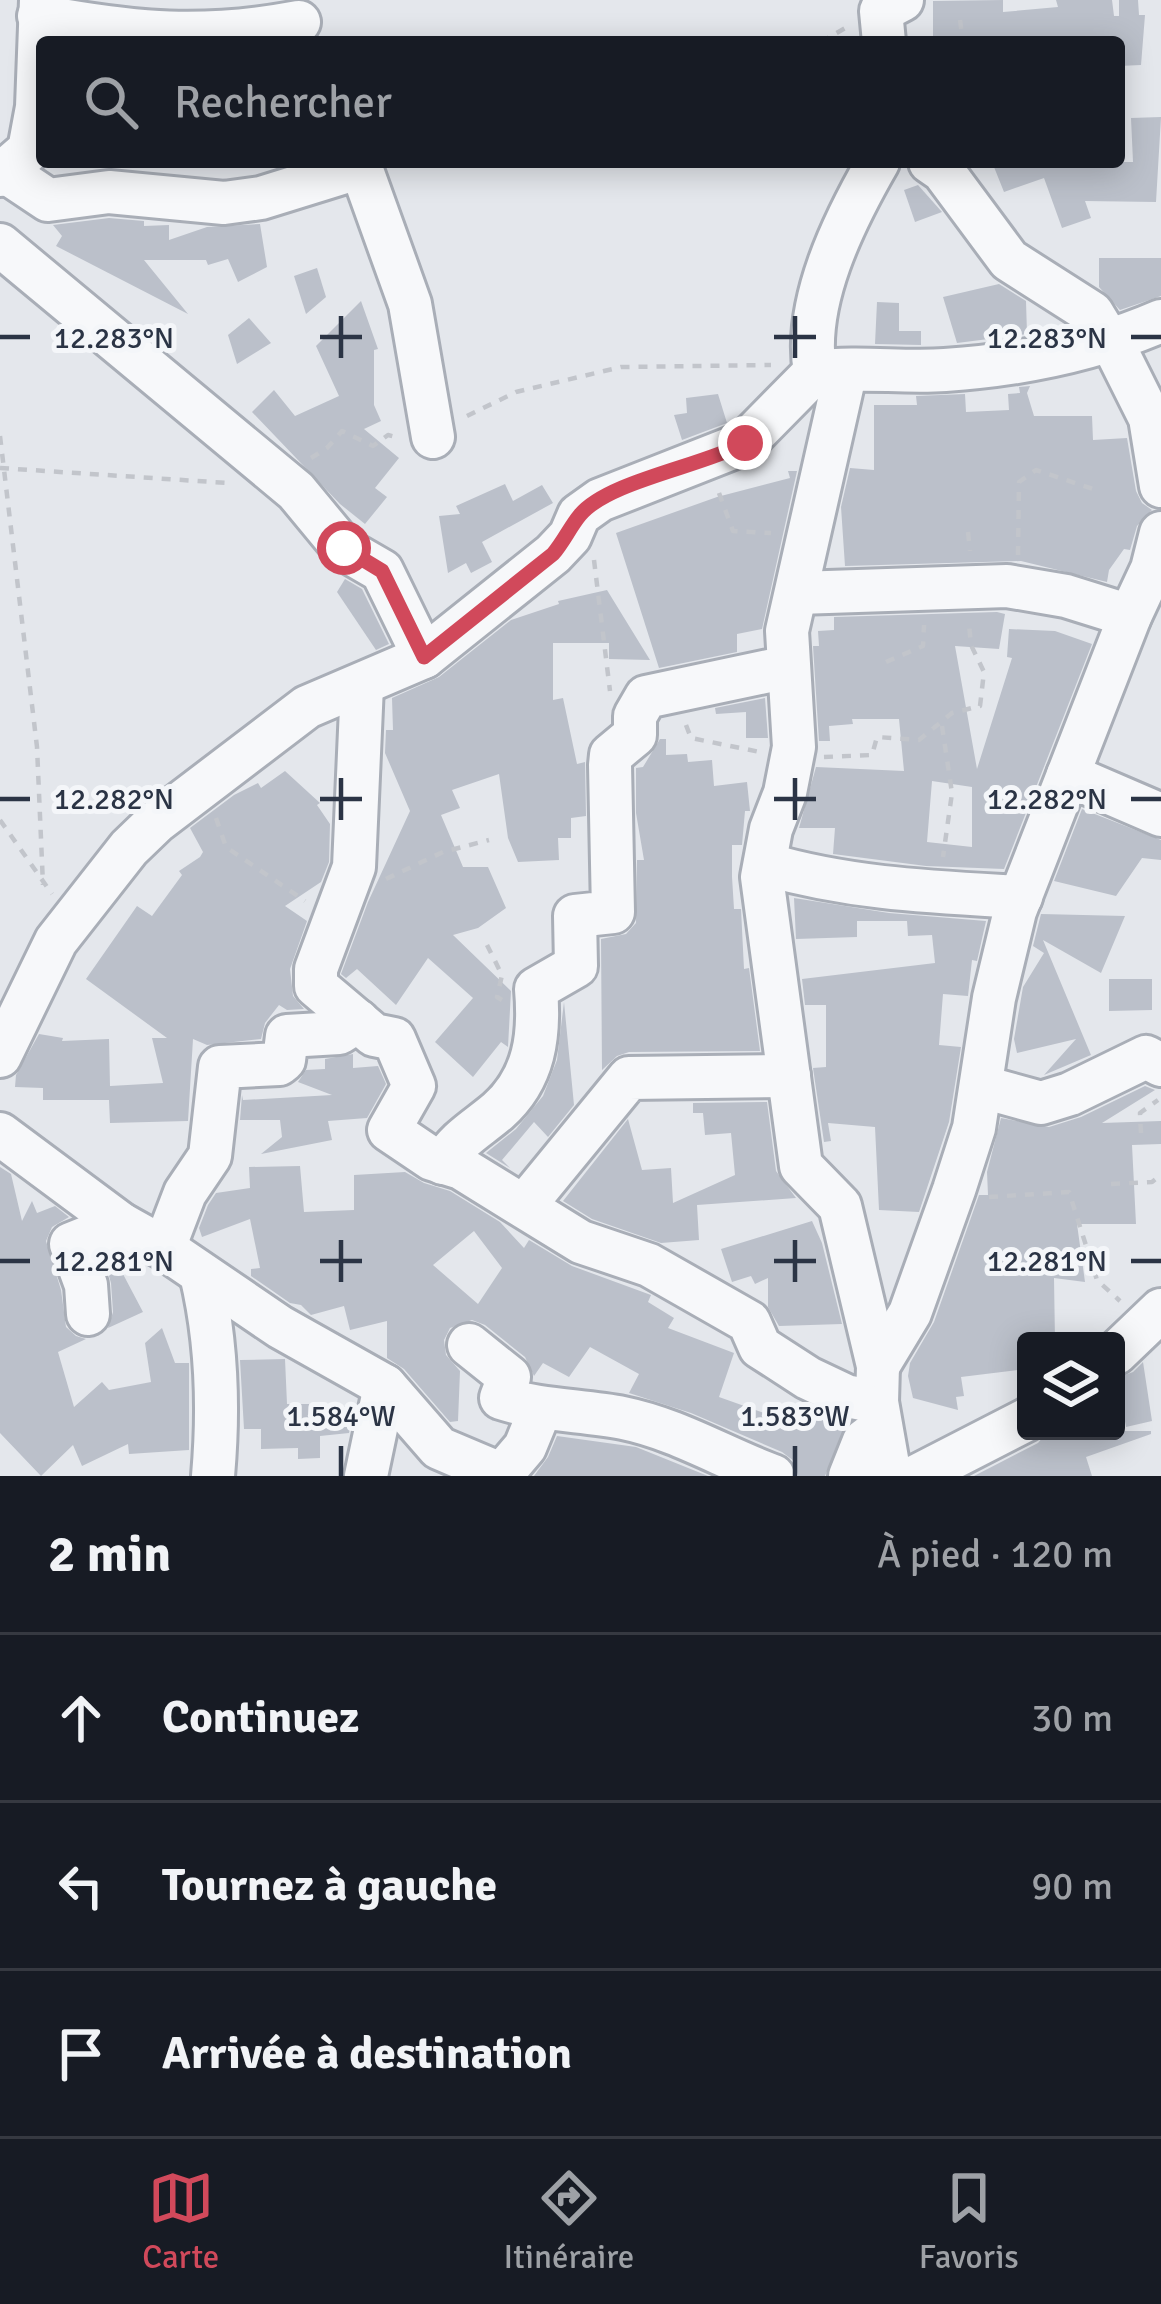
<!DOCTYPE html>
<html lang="fr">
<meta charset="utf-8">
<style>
:root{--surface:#171b24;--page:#242831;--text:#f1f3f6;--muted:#9ea1a6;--line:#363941;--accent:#d1495b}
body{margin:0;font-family:Signika,sans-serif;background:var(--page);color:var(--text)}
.controls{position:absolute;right:36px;bottom:36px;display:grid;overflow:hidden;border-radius:12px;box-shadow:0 6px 30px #0003}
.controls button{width:108px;height:108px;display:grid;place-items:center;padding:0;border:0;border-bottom:3px solid var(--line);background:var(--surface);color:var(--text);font:60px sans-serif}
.stop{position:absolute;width:36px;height:36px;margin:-27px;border:9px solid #d1495b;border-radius:50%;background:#fff}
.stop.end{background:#d1495b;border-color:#fff;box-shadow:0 3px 12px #0008}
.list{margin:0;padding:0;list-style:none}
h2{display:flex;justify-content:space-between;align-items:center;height:156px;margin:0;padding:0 48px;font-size:51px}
h2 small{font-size:39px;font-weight:400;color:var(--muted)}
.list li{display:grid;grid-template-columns:78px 1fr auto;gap:36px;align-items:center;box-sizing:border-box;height:168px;padding:0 48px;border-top:3px solid var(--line)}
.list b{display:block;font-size:45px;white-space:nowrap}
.list em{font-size:39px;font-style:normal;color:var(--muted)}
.icon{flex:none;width:66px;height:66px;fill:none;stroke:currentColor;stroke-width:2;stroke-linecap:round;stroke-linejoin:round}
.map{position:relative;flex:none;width:1161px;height:1476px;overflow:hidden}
.search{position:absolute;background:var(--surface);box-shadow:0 6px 30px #0003;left:36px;right:36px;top:36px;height:132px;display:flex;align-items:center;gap:30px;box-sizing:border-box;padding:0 42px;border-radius:12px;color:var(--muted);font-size:45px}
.sheet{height:660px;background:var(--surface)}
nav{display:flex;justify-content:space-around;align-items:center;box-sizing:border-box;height:168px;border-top:3px solid var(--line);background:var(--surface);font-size:33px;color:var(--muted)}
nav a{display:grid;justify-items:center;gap:6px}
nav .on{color:var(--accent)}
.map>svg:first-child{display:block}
.building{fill:#bbc0ca;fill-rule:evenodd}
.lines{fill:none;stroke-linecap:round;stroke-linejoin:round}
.minor-casing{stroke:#a9aeb7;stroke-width:48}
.path{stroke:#c2c5cb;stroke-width:4.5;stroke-dasharray:9 9;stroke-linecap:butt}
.minor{stroke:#f7f8fa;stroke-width:42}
.route{stroke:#d1495b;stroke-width:15}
.ticks{fill:none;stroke:#2b3445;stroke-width:4.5}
.ticks-label{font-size:30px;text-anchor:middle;fill:#2b3445;stroke:#f4f6f9;stroke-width:10;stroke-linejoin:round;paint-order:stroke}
</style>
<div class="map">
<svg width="1161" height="1476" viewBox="0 0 1161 1476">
<rect width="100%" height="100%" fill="#e4e7ec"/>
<g class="building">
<path d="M 1003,0 L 1003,12 L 1058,7 L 1056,0 L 1112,0 L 1114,16 L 1119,16 L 1119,0 L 1138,0 L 1139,15 L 1145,15 L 1141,65 L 1119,66 L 1119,42 L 933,42 L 933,1 Z"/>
<path d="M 1161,117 L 1156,202 L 1085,201 L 1091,218 L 1062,228 L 1044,178 L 1004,192 L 992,162 L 1133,162 L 1131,118 Z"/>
<path d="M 918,185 L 942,212 L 915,222 L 904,190 Z"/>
<path d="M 109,218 L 144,221 L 144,226 L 169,225 L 169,240 L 207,227 L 260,224 L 267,267 L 238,282 L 228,259 L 208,265 L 206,260 L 144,260 L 188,314 L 56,246 L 62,236 L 53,225 Z"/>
<path d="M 1099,258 L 1161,258 L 1161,296 L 1120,310 L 1099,287 Z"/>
<path d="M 317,268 L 326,297 L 306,314 L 294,276 Z"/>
<path d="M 999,284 L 1026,301 L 1027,334 L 957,343 L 943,297 Z"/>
<path d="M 361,301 L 378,349 L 374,350 L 374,405 L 381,421 L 364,429 L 399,458 L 375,488 L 387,497 L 365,524 L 340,504 L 252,412 L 274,390 L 295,416 L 339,396 L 316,346 Z"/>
<path d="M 877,302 L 899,303 L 899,331 L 921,331 L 921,345 L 875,344 Z"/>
<path d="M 249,318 L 271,343 L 237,364 L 228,335 Z"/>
<path d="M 1030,386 L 1027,393 L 1034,416 L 1092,416 L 1093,440 L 1127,438 L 1136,491 L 1142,503 L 1152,510 L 1137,526 L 1130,550 L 1124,549 L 1109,570 L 1107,582 L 1021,561 L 845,566 L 841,507 L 850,468 L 874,470 L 874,405 L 917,405 L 916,396 L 965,394 L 966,412 L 1009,410 L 1008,394 L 1020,393 L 1019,387 Z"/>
<path d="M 718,394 L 727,423 L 682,440 L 674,415 L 687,413 L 686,398 Z"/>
<path d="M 788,471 L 797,471 L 762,629 L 737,634 L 737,652 L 659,668 L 616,533 L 717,497 L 790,478 Z"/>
<path d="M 505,484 L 513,501 L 542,485 L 553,503 L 482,542 L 492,562 L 471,573 L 466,563 L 448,573 L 439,516 L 460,514 L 456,506 Z"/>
<path d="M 345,579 L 362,589 L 389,644 L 376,650 L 337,592 Z"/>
<path d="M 607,590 L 650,660 L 609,659 L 609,643 L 553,643 L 553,700 L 563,698 L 577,764 L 585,762 L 586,816 L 571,818 L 571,838 L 558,838 L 559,860 L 518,862 L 508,838 L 499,774 L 452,790 L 460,808 L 441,815 L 463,867 L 488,867 L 506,908 L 478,928 L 453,935 L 511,991 L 508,1047 L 501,1042 L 473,1077 L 435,1042 L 473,998 L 428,958 L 396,1005 L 357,969 L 346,978 L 341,974 L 368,902 L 410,811 L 385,753 L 386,730 L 393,730 L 392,698 L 439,677 L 511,620 L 559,604 L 558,601 Z"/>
<path d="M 997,612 L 1005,614 L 999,649 L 955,646 L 977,769 L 1012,658 L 1007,657 L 1009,629 L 1055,631 L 1092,644 L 1004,869 L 926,866 L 833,854 L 835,828 L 799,828 L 816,767 L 904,771 L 899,719 L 852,719 L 853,724 L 829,726 L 830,741 L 819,741 L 813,646 L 819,646 L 818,631 L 834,630 L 834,617 ZM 932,781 L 972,787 L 972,847 L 927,842 Z"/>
<path d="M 765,698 L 768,738 L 746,738 L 746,712 L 716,714 L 715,708 Z"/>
<path d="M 660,739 L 666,739 L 666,755 L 687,754 L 688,762 L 712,760 L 714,786 L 747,782 L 750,811 L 745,811 L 742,845 L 732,845 L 732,877 L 734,909 L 741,909 L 744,969 L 749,968 L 760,1051 L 629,1052 L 617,1056 L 602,1070 L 601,939 L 626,934 L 636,923 L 637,860 L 644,860 L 636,813 L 636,768 L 643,767 Z"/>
<path d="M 285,771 L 320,803 L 317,805 L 330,824 L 329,862 L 321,882 L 285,906 L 307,921 L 290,969 L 293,996 L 304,1009 L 287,1010 L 279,1005 L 265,1023 L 261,1039 L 207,1045 L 193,1039 L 188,1121 L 110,1123 L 109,1100 L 43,1100 L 43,1088 L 15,1087 L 16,1075 L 39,1034 L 63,1038 L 62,1041 L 109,1039 L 110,1086 L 163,1083 L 152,1038 L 167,1038 L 86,979 L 137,906 L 152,916 L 182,875 L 179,871 L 200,857 L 203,852 L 190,828 L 234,795 L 258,783 L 261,788 Z"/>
<path d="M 1082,809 L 1161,840 L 1161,860 L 1142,858 L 1116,896 L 1054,881 Z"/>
<path d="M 794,898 L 889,913 L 986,921 L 977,961 L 972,960 L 968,996 L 943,994 L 939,1045 L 961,1047 L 949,1122 L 919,1212 L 879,1210 L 875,1127 L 828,1123 L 831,1141 L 824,1142 L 813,1068 L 826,1067 L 826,1005 L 805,1005 L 802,979 L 935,963 L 932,935 L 908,936 L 907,921 L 857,921 L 857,937 L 796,939 Z"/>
<path d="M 1041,914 L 1125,916 L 1101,973 L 1043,940 L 1091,1055 L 1044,1075 L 1076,1039 L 1017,1053 L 1014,1039 L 1023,987 L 1044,953 L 1033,946 Z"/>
<path d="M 1109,979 L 1152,979 L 1152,1010 L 1109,1011 Z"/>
<path d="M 564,1002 L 574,1105 L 548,1137 L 534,1122 L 502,1160 L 510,1168 L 486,1153 L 516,1129 L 543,1096 L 557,1060 Z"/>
<path d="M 353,1054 L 353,1068 L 378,1066 L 386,1084 L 367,1118 L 328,1121 L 332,1140 L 261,1154 L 282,1137 L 280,1120 L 240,1120 L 242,1095 L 243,1100 L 332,1095 L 298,1082 L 306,1070 L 325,1069 L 325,1059 Z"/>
<path d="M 1145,1086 L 1155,1090 L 1102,1123 L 1161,1121 L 1161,1144 L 1132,1145 L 1136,1224 L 1077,1224 L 1085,1282 L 1054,1278 L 1055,1341 L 1022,1341 L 1026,1369 L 961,1377 L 964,1396 L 956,1397 L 958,1410 L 913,1398 L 908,1376 L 910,1363 L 934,1322 L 979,1195 L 988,1195 L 987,1172 L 1001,1118 L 1049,1127 L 1081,1117 Z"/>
<path d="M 767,1102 L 776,1171 L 796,1198 L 697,1205 L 699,1240 L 661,1243 L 592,1219 L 563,1201 L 628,1119 L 642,1170 L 671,1168 L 673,1203 L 735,1175 L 731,1133 L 705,1135 L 703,1113 L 693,1113 L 693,1103 Z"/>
<path d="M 300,1166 L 304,1212 L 354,1210 L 354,1175 L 405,1172 L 424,1183 L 450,1191 L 500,1222 L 524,1248 L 529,1240 L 572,1266 L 651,1295 L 648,1302 L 674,1318 L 668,1328 L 734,1353 L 719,1397 L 770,1415 L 773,1409 L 810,1422 L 812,1413 L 847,1422 L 825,1476 L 798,1476 L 794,1461 L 782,1452 L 691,1413 L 629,1393 L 639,1374 L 590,1347 L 569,1377 L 543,1363 L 534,1376 L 525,1357 L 485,1325 L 472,1320 L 450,1328 L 444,1340 L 446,1355 L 460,1371 L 458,1421 L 450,1422 L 404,1369 L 387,1358 L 387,1321 L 350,1330 L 344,1306 L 311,1315 L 301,1305 L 290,1303 L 251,1276 L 251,1269 L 260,1268 L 250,1219 L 202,1237 L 199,1228 L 208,1205 L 216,1193 L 250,1188 L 249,1167 ZM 474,1231 L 502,1268 L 478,1304 L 433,1265 Z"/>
<path d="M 0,1167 L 11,1174 L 22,1221 L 32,1201 L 37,1213 L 55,1206 L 69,1217 L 52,1227 L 46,1241 L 61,1290 L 66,1327 L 76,1336 L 86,1339 L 58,1352 L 74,1407 L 102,1382 L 109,1390 L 151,1382 L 145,1343 L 162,1328 L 175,1363 L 189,1363 L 189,1450 L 129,1454 L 128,1444 L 82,1466 L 73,1445 L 41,1476 L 0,1433 Z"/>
<path d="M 812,1221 L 822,1243 L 842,1324 L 779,1326 L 768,1307 L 768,1278 L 755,1284 L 751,1276 L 732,1282 L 721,1249 Z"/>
<path d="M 114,1257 L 143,1312 L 108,1328 L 113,1312 L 111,1283 L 104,1259 Z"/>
<path d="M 285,1359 L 287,1404 L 309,1404 L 309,1410 L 355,1405 L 349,1433 L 320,1436 L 320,1458 L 298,1459 L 298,1448 L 261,1449 L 261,1429 L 244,1429 L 240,1360 Z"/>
<path d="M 1143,1362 L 1152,1421 L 1126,1427 L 1117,1378 L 1133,1372 Z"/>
<path d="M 1048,1431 L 1151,1431 L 1151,1434 L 1086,1457 L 1092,1476 L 974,1476 L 1038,1443 Z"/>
<path d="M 557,1436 L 636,1447 L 708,1476 L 534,1476 L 548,1457 Z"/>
</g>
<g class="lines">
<g class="minor-casing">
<g id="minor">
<path d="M 39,16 C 135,34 203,40 299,22"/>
<path d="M 884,42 L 881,11 L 902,0"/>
<path d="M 359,162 L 410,304 L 433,437"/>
<path d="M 930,162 L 943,171 L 1009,260 L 1092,313 L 1109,341"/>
<path d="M 6,172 L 48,200 L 109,192 L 224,203 L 261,198 L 361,167"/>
<path d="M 0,175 L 29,150 L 37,107 L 41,0"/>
<path d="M 0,245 L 296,491 L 344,549 L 382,571 L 424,657"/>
<path d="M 1111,340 L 1150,418 L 1161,486"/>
<path d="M 846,370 L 787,631 L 794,747 L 785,793 L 771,829 L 762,877 L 801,1166 L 840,1206 L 878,1366 L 877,1402 L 890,1476"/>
<path d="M 815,372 C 803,303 844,221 878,162"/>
<path d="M 798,593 L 1007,586 L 1066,596 L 1130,616"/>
<path d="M 362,685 L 354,867 L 316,969 L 316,986 L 374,1035 L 394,1039 L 414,1086 L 389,1130 L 432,1159 L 461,1168 L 581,1242 L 649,1265 L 749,1322 L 760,1347 L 808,1378 L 846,1396 L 877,1402"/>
<path d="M 1068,775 L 1161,815"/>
<path d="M 765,864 C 850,889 933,892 1021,897"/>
<path d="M 0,1056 L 56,941 L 129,848 L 156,822 L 307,707 L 424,657 L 553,554 L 570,536 L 579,515 L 600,500 L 745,443 L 815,372 C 858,366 902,373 945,370 C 1020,365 1092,351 1161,321"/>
<path d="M 983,1087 L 1041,1103 L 1070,1094 L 1146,1057 L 1161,1065"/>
<path d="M 0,1134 L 121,1224 L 164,1248 L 280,1327 L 385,1386 L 439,1448 L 505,1476"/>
<path d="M 443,1163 C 457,1139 477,1129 498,1111 C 535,1078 540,1035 536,989 L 576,966 L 575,916 L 613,912 L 610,765 L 611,755 L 635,735 L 635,716 L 646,697 L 788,667"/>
<path d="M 524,1206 L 629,1078 L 789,1076"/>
<path d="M 164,1248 L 185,1193 L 210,1156 L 220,1067 L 279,1064 L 284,1060 L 287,1036 L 339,1033 L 358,1021"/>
<path d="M 201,1274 C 217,1341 219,1408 213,1476"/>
<path d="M 88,1314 L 86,1285 L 71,1244 L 121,1224"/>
<path d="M 469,1345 L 509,1377 L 501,1398 C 541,1411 582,1410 623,1418 C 677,1429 722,1457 773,1476"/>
<path d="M 1116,1353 L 1161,1310"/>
<path d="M 878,1366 L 910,1313 L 954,1190 L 974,1128 L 994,998 L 1015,911 L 1130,616 L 1152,569 L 1161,533"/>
<path d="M 502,1474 L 525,1447 L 541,1408"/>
<path d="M 366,1476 L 385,1386"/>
<path d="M 850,1476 L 864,1441 L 881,1428"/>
<path d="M 917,1476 L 1026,1420"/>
</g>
</g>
<g class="path">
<path d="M 960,20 L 963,42"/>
<path d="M 821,42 L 847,27"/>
<path d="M 467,416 L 516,392 L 621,367 L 771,365"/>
<path d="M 0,436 L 37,747 L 43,885"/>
<path d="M 311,458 L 327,448 L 342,431 L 373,446 L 388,435 L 396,437"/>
<path d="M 0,468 L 228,483"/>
<path d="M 719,493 L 733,531 L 771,533"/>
<path d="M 968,532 L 970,551"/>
<path d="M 1018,555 L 1019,482 L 1036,470 L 1096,490"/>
<path d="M 594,560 L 610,691"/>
<path d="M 886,662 L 923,646 L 924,625"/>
<path d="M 686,725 L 691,738 L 760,752"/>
<path d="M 942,726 L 952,793 L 943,857"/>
<path d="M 824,757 L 872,755 L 877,737 L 919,740 L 952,713 L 980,706 L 984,672 L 971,645 L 969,624"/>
<path d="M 216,818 L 226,847 L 305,901"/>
<path d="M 0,820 L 52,894"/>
<path d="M 386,879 L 443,852 L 489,840"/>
<path d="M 487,945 L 502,975 L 497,997 L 502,1000"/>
<path d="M 1141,1133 L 1140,1113 L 1158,1100"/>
<path d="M 1111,1184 L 1152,1182 L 1161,1175"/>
<path d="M 989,1197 L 1069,1192 L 1097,1280 L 1120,1301"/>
</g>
<use href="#minor" class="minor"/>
</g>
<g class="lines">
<path class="route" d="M 344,548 L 382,571 L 424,657 L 553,554 C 564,541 570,527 580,515 C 608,481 703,466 745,443"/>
</g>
<path class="ticks" d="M 341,316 L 341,358M 795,316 L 795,358M 0,337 L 30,337M 320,337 L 362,337M 774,337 L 816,337M 1131,337 L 1161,337M 341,778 L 341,820M 795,778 L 795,820M 0,799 L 30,799M 320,799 L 362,799M 774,799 L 816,799M 1131,799 L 1161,799M 341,1240 L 341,1282M 795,1240 L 795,1282M 0,1261 L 30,1261M 320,1261 L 362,1261M 774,1261 L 816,1261M 1131,1261 L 1161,1261M 341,1446 L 341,1476M 795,1446 L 795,1476"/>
<g class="ticks-label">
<text x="114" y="348">12.283°N</text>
<text x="1047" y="348">12.283°N</text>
<text x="114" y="809">12.282°N</text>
<text x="1047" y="809">12.282°N</text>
<text x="114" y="1271">12.281°N</text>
<text x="1047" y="1271">12.281°N</text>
<text x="341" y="1426">1.584°W</text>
<text x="795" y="1426">1.583°W</text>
</g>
</svg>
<div class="controls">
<button><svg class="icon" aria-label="layers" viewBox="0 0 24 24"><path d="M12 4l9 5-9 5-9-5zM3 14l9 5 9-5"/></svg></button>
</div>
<div class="stop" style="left:344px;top:548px"></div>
<div class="stop end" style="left:745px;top:443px"></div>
<div class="search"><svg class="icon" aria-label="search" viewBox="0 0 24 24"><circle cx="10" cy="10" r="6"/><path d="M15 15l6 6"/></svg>Rechercher</div>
</div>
<section class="sheet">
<h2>2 min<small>À pied · 120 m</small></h2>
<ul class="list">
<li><svg class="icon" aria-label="ahead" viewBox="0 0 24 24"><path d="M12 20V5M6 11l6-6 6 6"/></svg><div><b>Continuez</b></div><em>30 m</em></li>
<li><svg class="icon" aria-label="left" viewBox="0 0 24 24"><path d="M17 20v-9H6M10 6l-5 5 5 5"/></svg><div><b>Tournez à gauche</b></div><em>90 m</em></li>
<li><svg class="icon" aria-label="arrive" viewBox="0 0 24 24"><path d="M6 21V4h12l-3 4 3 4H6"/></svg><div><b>Arrivée à destination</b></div></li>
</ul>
</section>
<nav>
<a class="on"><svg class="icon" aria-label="map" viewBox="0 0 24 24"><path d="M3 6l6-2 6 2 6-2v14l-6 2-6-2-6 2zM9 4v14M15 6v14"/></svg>Carte</a>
<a><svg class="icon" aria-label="directions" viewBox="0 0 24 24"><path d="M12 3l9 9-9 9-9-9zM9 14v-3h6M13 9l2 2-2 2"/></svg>Itinéraire</a>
<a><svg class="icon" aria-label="saved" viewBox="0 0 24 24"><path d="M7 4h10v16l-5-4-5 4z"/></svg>Favoris</a>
</nav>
